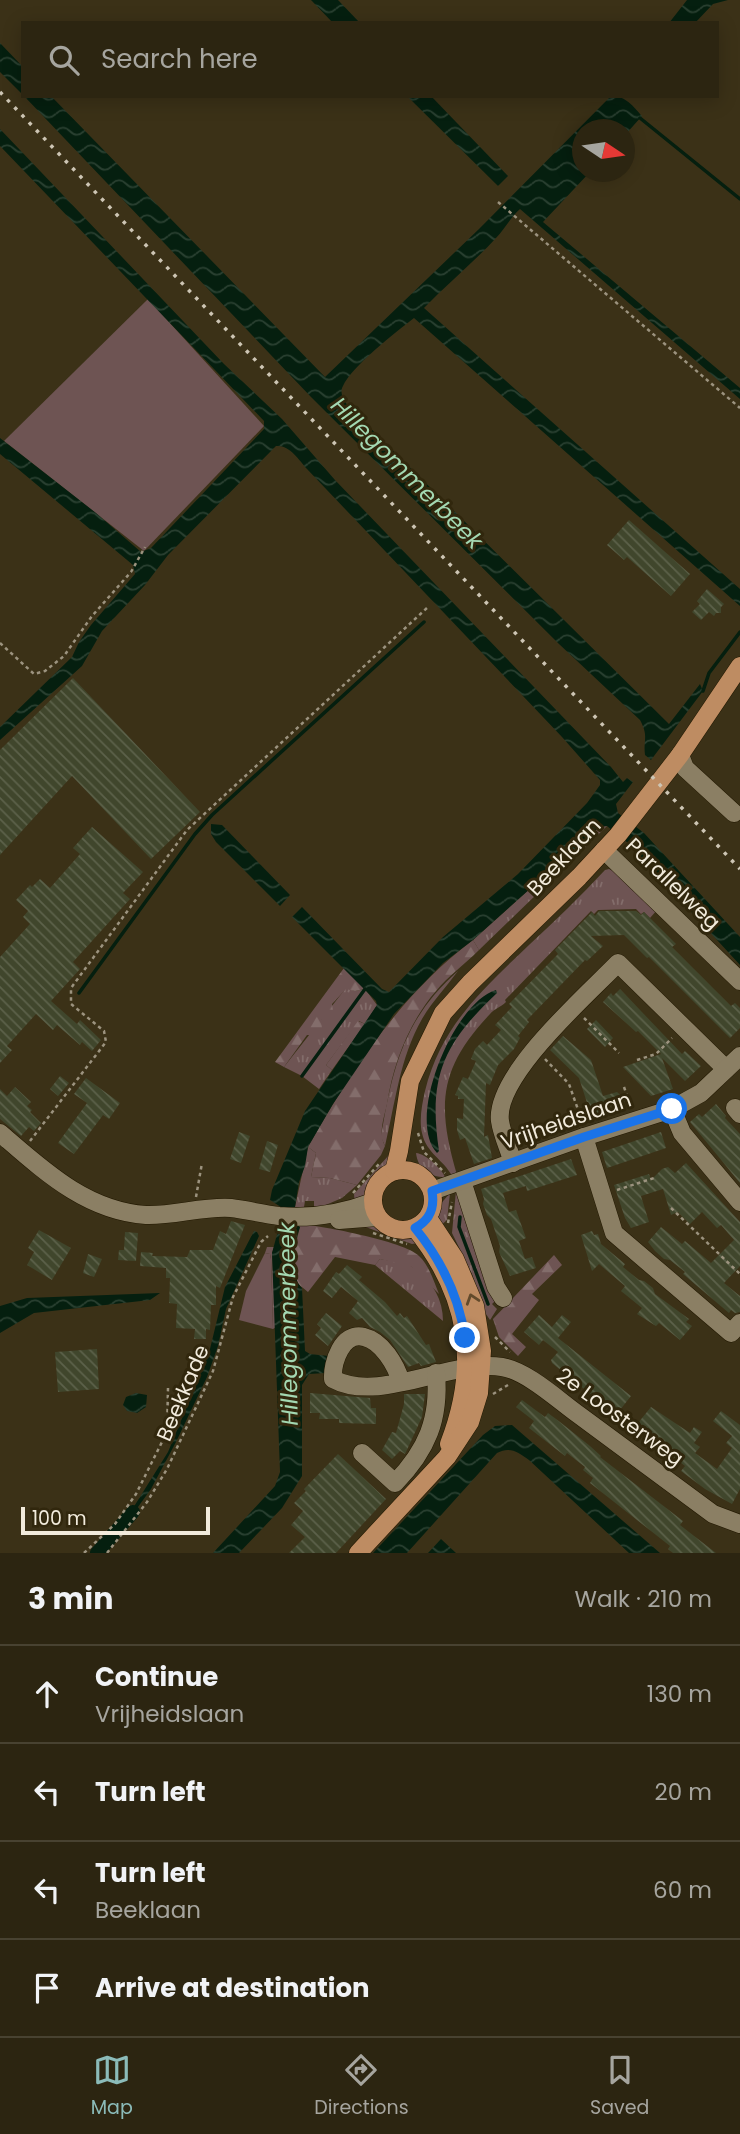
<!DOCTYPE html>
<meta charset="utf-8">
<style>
:root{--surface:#2c2511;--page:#342d1a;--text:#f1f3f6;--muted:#a6a59f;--line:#484231;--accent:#8bbbb9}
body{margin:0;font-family:Poppins,sans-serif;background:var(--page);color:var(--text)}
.compass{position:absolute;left:572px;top:119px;width:63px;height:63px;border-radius:50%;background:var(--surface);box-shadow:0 4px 18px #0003;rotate:103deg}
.scale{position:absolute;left:21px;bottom:18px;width:189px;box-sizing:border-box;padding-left:7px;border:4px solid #f2ebdc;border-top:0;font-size:19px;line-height:24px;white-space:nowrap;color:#f2ebdc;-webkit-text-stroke:5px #31270d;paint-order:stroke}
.stop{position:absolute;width:21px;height:21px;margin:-16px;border:5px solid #1a73e8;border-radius:50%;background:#fff}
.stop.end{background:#1a73e8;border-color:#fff;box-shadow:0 2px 7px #0008}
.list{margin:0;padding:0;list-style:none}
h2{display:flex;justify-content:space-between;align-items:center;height:91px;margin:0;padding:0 28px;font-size:30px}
h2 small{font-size:23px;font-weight:400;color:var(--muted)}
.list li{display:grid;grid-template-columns:46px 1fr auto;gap:21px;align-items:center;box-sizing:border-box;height:98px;padding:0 28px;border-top:2px solid var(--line)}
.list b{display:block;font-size:26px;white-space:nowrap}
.list p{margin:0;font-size:23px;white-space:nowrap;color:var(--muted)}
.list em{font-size:23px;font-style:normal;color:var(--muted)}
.icon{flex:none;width:38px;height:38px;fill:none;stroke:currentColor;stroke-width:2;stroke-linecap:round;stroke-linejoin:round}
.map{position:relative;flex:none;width:740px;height:1553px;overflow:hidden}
.search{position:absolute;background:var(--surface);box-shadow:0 4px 18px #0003;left:21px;right:21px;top:21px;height:77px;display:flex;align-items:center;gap:18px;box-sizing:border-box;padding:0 24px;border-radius:0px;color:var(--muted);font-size:26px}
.sheet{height:483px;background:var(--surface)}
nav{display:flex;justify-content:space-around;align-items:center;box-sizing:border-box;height:98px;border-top:2px solid var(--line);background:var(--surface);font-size:19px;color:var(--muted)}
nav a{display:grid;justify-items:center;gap:4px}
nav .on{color:var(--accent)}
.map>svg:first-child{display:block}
.grass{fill:url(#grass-tufts)}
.forest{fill:url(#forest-firs)}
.garden{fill:#6e5453}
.water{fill:url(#water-waves)}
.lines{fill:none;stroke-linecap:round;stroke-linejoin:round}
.stream{stroke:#051f0f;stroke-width:3.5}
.canal{stroke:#051f0f;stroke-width:14}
.building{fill:url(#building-back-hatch)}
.minor-casing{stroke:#221801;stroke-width:19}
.major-casing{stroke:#221801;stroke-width:19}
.path{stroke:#9c937f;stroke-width:2.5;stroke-dasharray:3.5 3.5;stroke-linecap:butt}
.minor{stroke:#8b7f64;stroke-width:18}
.major{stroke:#be8c62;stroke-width:18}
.rail{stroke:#cdc5b4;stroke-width:3.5;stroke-dasharray:3.5 7;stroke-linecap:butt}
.oneway{stroke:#624a2b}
.route{stroke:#1a73e8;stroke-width:9}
.labels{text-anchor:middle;stroke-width:6;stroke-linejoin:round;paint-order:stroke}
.street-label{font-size:21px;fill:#f2ebdc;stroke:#31270d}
.water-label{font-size:23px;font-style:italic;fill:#a3d8b2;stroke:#31270d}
</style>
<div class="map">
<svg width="740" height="1553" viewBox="0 0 740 1553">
<defs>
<pattern id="grass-tufts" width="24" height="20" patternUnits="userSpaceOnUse" patternTransform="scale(1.75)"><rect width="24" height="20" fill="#6e5453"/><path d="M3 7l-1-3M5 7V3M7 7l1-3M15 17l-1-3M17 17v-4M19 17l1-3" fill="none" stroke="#836d6b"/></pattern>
<pattern id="forest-firs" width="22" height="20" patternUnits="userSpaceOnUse" patternTransform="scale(1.75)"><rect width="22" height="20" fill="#6e5453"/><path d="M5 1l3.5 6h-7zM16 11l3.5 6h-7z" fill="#836d6b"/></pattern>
<pattern id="water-waves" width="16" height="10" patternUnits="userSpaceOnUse" patternTransform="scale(1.75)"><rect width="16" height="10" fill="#051f0f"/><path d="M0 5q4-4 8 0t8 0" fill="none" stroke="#2a4031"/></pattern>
<pattern id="building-back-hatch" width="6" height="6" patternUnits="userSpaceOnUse" patternTransform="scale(1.75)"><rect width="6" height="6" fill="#40462c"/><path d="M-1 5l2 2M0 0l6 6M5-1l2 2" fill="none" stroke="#5c614a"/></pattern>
</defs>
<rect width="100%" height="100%" fill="#3b3117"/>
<g class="grass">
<path d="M 607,826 L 479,950 L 473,940 L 599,827 Z"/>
<path d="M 609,869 L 617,873 L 657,910 L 650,918 L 644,912 L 641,914 L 636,909 L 598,910 L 594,914 L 591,911 L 505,1000 L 506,1002 C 500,1008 495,1008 490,1014 C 438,1069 437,1106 457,1175 L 452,1176 C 444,1160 426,1153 422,1133 C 419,1120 422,1104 425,1091 C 441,1026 482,990 529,945 C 555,921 581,896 605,870 Z"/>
<path d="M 458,971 C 446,987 432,1002 422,1019 C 400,1057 395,1104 385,1146 L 381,1137 C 392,1069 404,1018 458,971 Z"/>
<path d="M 346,988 L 355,991 L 365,989 L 377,1005 L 365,1024 L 359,1021 L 326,1065 L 332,1070 L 319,1089 L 302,1076 L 284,1067 Z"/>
<path d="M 308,1147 L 316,1153 L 311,1177 L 330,1178 L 357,1185 L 342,1198 L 314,1210 L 314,1201 L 305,1201 L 304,1207 L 295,1207 Z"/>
<path d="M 416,1153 C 426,1154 441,1168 445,1177 C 429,1177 418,1169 416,1153 Z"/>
<path d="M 389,1155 L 389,1166 C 376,1178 369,1193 355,1204 L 354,1194 Z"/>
<path d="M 456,1191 L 489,1291 L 495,1301 L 492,1304 L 497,1309 L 490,1320 L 484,1311 L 472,1274 L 452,1233 Z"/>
<path d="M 450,1193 L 447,1220 L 439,1227 L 438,1207 Z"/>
<path d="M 374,1224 L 392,1234 L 411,1237 L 418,1243 L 412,1244 L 363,1226 Z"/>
<path d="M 380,1259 C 390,1261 406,1262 414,1268 C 432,1281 443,1299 443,1321 L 375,1265 Z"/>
</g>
<g class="forest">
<path d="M 473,940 L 479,950 C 465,964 448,976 436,991 C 409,1022 393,1064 387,1104 C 384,1118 378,1133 385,1146 L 381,1155 L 357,1185 L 330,1178 L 311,1177 L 316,1153 L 308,1147 C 352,1069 401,994 473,940 Z"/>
<path d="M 344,968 L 365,989 L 355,991 L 346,989 L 332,1004 L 334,1017 L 321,1020 L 323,1036 L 307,1035 L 284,1067 L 275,1062 Z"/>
<path d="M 358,1021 L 365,1024 L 332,1070 L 326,1065 Z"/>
<path d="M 294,1223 C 317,1225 405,1241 419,1256 C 429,1265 434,1282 439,1294 L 412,1267 L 380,1259 L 375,1265 L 335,1257 L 308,1292 L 297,1283 L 294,1251 L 300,1227 Z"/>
<path d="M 267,1247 L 274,1247 L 272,1253 L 276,1327 L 273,1329 L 271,1259 L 270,1254 L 265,1253 Z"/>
<path d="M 554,1255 L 562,1265 L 532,1294 L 539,1300 L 512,1334 L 526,1347 L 518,1356 L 499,1337 L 493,1319 Z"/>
</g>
<g class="garden">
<path d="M 148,299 L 264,426 L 144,551 L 4,441 Z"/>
<path d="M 265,1253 L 270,1254 L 271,1259 L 273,1329 L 239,1320 L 246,1291 Z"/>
</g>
<g class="water">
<path d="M 311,0 L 338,0 L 360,23 L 333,23 Z"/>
<path d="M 687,0 L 728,0 L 713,4 L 695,23 L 669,23 Z"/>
<path d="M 0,43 L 23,67 L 23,95 L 0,72 Z"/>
<path d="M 24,96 L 51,96 L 325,377 L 479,229 L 611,96 C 626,96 633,106 642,116 L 625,135 L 624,130 L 582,130 L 582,172 L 590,172 L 543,222 L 740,388 L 740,399 L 520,209 C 510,218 505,229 496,238 C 473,263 447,284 424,308 L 740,589 L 740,606 L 414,318 C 397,331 351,367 343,386 C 339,393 344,400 348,406 L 669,724 L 700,684 L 703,691 L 651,760 L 645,755 C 643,739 649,737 640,720 L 559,644 L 311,397 Z"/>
<path d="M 407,96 L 431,96 L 508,176 L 498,186 Z"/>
<path d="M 0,129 L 224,364 L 282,419 L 335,480 L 611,767 L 623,782 L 627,778 L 633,782 L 616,804 L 618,813 L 644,833 L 740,937 L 740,965 L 628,843 L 607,826 L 599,827 L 473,940 L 443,963 L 394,1014 L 333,1104 L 308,1147 L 305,1166 L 299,1182 L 295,1207 L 292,1209 L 292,1222 L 300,1227 C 294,1244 288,1274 302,1288 L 305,1351 L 310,1354 L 329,1356 L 326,1373 L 309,1374 L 302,1385 L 302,1476 L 282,1508 L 239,1553 L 213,1553 L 275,1486 L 280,1472 L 272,1253 L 279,1227 L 284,1224 L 284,1209 L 270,1200 L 272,1190 L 305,1111 L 377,1005 L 376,1001 L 292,917 L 302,907 L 382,989 L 389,992 L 443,937 L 518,874 L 587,803 L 600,785 L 600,780 L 562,737 L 307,469 C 298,459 290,445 276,446 L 168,555 L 145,585 L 102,631 L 82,666 L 0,740 L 0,727 L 72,657 L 79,642 L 91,625 L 135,574 L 133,565 L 0,454 L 0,438 L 96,513 L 141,552 L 151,548 L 264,429 L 264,421 L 0,146 Z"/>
<path d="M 211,824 L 222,825 L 290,895 L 280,906 L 216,842 L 211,834 Z"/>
<path d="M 496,990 L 497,993 C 443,1044 428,1077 439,1151 L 437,1153 C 405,1119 454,1002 496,990 Z"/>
<path d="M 254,1231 L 257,1232 L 259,1236 L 226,1309 L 218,1346 L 207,1377 L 176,1442 L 151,1489 L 117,1536 L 100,1553 L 94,1553 L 120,1529 L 168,1452 L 209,1353 L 225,1287 Z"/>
<path d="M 160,1293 L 150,1300 L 34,1313 L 0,1333 L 0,1306 L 27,1298 Z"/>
<path d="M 136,1393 L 147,1395 L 146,1407 L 137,1413 L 127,1411 L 123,1405 L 126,1397 Z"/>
<path d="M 512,1425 L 660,1553 L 629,1553 L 529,1460 C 518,1452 510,1446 497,1453 L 407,1553 L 373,1553 L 483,1435 L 495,1426 Z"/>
<path d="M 441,1539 L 456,1553 L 428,1553 Z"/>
</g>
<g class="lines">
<g class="stream">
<path d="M 640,118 L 740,199"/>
<path d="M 703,691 L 709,673 L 740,632"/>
<path d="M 79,993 L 195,834 L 212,815 L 424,622"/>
<path d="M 302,1076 L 365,989"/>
<path d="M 460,1217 L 459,1227 L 488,1304"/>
</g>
<path class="canal" d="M 97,1553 L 133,1512"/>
</g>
<g class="building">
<path d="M 629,520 L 690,574 L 671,596 L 627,557 L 624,560 L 607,545 Z"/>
<path d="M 707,589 L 724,604 L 721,607 L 721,613 L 716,613 L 714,616 L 709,612 L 701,620 L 692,612 L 700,604 L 697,601 Z"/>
<path d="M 73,678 L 200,812 L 151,859 L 72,776 L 0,855 L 0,750 Z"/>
<path d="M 92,827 L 143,872 L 123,893 L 130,899 L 73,962 L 80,969 L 51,1001 L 77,1024 L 80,1020 L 101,1040 L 92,1051 L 82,1042 L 80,1045 L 57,1025 L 53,1030 L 36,1014 L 7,1046 L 12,1050 L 0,1063 L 0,957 L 30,924 L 23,917 L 28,911 L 16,900 L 30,885 L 32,887 L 40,879 L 50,888 L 80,854 L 73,848 Z"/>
<path d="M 599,911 L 636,911 L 641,915 L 644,912 L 676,944 L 672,947 L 731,1006 L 735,1003 L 740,1008 L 740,1028 L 730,1038 L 649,957 L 647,958 L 624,935 L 591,936 L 603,946 L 587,961 L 585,960 L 527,1020 L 529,1022 L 518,1036 L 520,1038 L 514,1049 L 498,1065 L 490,1085 L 486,1083 L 484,1137 L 488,1135 L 492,1158 L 474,1164 L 465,1138 L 460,1140 L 457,1130 L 457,1118 L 463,1119 L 464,1099 L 458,1099 L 458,1096 L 455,1095 L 463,1077 L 468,1079 L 476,1061 L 471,1059 L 475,1049 L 483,1041 L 487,1045 L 501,1030 L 495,1025 L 512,1007 L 509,1004 L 558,954 L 555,950 L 592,912 L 595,916 Z"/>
<path d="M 620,989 L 682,1054 L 685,1051 L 701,1066 L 685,1081 L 662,1058 L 673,1089 L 651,1096 L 623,1067 L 661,1054 L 638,1031 L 636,1032 L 603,1002 L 611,993 L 613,996 Z"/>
<path d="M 596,1020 L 613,1038 L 605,1047 L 587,1029 Z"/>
<path d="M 563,1036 L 591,1060 L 603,1096 L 617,1092 L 627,1101 L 609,1107 L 610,1111 L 592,1118 L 579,1078 L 550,1050 Z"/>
<path d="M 60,1076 L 69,1083 L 58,1096 L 50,1089 Z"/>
<path d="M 86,1078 L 120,1103 L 109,1119 L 103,1115 L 74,1154 L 58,1143 L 87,1103 L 74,1094 Z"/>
<path d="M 15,1087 L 31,1102 L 27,1106 L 32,1110 L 30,1112 L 41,1123 L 34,1131 L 29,1127 L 21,1136 L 0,1119 L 0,1089 L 7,1096 Z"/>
<path d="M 716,1104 L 726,1116 L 725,1118 L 740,1134 L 740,1183 L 690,1122 L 699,1114 L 702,1117 Z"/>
<path d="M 239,1132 L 250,1136 L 241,1163 L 230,1159 Z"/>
<path d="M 661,1132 L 666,1148 L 607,1168 L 602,1152 Z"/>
<path d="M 267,1141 L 278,1145 L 270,1172 L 259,1169 Z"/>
<path d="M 571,1159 L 577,1175 L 527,1191 L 526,1186 L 503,1193 L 509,1212 L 516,1210 L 526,1238 L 519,1241 L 525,1259 L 532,1257 L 536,1268 L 510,1276 L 499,1252 L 500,1246 L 491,1219 L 487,1215 L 483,1204 L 484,1199 L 481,1189 Z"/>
<path d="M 686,1163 L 740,1222 L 740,1266 L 724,1283 L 740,1296 L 740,1312 L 735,1313 L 731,1310 L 729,1313 L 683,1274 L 685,1272 L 670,1260 L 664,1259 L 655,1251 L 648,1242 L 661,1227 L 682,1244 L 685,1241 L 711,1263 L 734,1240 L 721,1225 L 717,1228 L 702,1212 L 690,1224 L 678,1212 L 671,1215 L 663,1189 L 641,1196 L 649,1222 L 631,1228 L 625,1218 L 614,1185 L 649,1174 L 651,1180 L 662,1169 L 668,1167 L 675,1173 Z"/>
<path d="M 231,1221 L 245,1225 L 220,1288 L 216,1286 L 216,1305 L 211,1305 L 210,1330 L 206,1329 L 206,1339 L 194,1339 L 195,1329 L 176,1328 L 177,1304 L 169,1303 L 170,1278 L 166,1278 L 166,1268 L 140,1266 L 141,1252 L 153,1253 L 152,1256 L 187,1257 L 190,1250 L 213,1250 L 220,1231 L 226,1234 Z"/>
<path d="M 39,1230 L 71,1248 L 52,1280 L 27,1265 L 34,1252 L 28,1248 Z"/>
<path d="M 592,1231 L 594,1235 L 598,1234 L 601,1244 L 625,1264 L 623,1267 L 639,1280 L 644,1281 L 653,1288 L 655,1294 L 689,1319 L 686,1322 L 692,1326 L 680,1340 L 659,1323 L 656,1326 L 637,1314 L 642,1308 L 621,1291 L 625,1286 L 599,1264 L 592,1271 L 581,1235 Z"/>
<path d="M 125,1232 L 138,1233 L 136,1261 L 118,1260 L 119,1250 L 124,1250 Z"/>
<path d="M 88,1254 L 102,1259 L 94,1277 L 83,1273 Z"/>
<path d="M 347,1265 L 362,1277 L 359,1280 L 385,1302 L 397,1316 L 400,1313 L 404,1318 L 407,1316 L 426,1345 L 429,1344 L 436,1362 L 421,1366 L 419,1363 L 408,1367 L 390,1340 L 380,1332 L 370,1327 L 362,1318 L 357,1320 L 349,1313 L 358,1301 L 341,1287 L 332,1298 L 323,1291 L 336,1272 L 339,1274 Z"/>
<path d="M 326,1313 L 342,1326 L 328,1346 L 315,1335 L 321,1328 L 317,1324 Z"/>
<path d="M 539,1315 L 552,1327 L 562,1315 L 571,1322 L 558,1338 L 631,1396 L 616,1415 L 552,1363 L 551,1360 L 558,1352 L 543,1340 L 539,1345 L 524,1332 Z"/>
<path d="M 97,1349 L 99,1389 L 58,1392 L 55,1352 Z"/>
<path d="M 310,1393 L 370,1398 L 371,1408 L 376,1408 L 376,1424 L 339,1423 L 339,1419 L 319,1419 L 320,1413 L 310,1413 Z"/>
<path d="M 404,1394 L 425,1394 L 422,1417 L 406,1452 L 405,1454 L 400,1451 L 392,1459 L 382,1450 L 392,1432 L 396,1433 L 404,1404 Z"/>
<path d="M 522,1400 L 545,1417 L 548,1413 L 560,1422 L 590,1446 L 601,1456 L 600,1457 L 683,1521 L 680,1525 L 716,1553 L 673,1553 L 668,1549 L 670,1546 L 590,1483 L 593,1478 L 583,1470 L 585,1467 L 567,1453 L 565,1456 L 529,1428 L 534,1421 L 516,1407 Z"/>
<path d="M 651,1407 L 690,1433 L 694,1427 L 702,1432 L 694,1443 L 700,1447 L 695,1453 L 717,1469 L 732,1448 L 726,1443 L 732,1436 L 713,1421 L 721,1411 L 740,1425 L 740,1489 L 732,1504 L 705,1489 L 681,1471 L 685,1466 L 647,1436 L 650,1432 L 638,1423 Z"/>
<path d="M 338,1454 L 386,1499 L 336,1553 L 289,1553 L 305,1537 L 291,1525 L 303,1511 L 294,1503 L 306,1491 L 304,1489 Z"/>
</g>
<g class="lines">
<g class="minor-casing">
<g id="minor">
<path d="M 680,755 L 685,768 L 734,813"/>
<path d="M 604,850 L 740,981"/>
<path d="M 735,1108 L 740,1114"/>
<path d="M 672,1109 L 682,1133 L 740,1202"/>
<path d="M 0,1133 C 43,1170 86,1211 146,1215 C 174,1216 203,1206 231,1208 C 247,1210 263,1214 279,1216 C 310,1219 344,1213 373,1202"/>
<path d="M 584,1137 L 614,1233 L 731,1333 L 740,1323"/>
<path d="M 513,1163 C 509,1149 502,1135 500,1121 C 494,1076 587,995 618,963 L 726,1069"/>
<path d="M 462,1181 L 496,1287 L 503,1298"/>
<path d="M 432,1191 L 584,1137 L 672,1109 L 701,1093 L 740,1056"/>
<path d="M 339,1220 L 378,1217"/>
<path d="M 401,1382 C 396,1365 382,1341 364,1337 C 342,1331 332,1363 333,1379 C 379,1404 451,1359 502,1367 C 527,1371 558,1400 579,1415 C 624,1448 668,1481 713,1514 L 740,1524"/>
<path d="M 362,1453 L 395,1483 C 427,1450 440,1419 436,1373"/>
</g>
</g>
<g class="major-casing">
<g id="major">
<circle cx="403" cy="1200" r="30"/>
<path d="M 394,1171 L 399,1151 L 410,1081 L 443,1013 L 470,983 L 579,877 L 618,835 L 680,755 L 740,666"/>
<path d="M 415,1228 C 469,1295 480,1364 449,1444"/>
<path d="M 358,1553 L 447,1457 L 470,1422 L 479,1393 L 482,1351 L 475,1306 L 455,1259 L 428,1218"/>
</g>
</g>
<g class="path">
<path d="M 498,202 L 740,408"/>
<path d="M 0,643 L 34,674 L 45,671 L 64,656 L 92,616 L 131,572 L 145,547"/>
<path d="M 584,1018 L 619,1053"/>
<path d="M 545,1059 L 569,1084 L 582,1121"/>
<path d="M 637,1060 L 656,1054 L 672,1038"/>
<path d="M 624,1087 L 631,1107"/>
<path d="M 418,1133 L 424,1152 L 445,1173"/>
<path d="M 30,1141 L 106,1042 L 104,1031 L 71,1004 L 71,988 L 187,830 L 428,607"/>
<path d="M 617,1190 L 654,1178"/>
<path d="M 353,1193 L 379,1164"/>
<path d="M 196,1197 L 202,1163"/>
<path d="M 671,1208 L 740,1274"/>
<path d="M 448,1223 L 452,1202"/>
<path d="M 373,1233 L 407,1244"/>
<path d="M 495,1337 L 510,1352"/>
<path d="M 493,1394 L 508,1385"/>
<path d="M 84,1553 L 115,1524 L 136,1494 L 167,1432 L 168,1388"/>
<path d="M 107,1553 L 147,1502 L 167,1469 L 213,1371 L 233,1297 L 261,1242 L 268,1236"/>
</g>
<use href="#minor" class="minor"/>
<use href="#major" class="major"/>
<path class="rail" d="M 0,92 L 740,869"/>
</g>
<defs><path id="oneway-chevron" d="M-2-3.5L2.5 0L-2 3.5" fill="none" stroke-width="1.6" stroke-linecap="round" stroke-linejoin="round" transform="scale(1.75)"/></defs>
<use class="oneway" href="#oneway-chevron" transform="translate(472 1299) rotate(-108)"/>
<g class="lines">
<path class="route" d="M 465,1338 C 459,1296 442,1261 415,1228 C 430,1220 435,1208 432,1191 L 584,1137 L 672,1109"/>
</g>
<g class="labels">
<g class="street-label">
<text transform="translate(564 857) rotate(-47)" y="7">Beeklaan</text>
<text transform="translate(673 884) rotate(44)" y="7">Parallelweg</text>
<text transform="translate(566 1121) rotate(-19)" y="7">Vrijheidslaan</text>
<text transform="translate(183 1393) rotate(-67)" y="7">Beekkade</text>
<text transform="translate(620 1417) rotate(36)" y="7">2e Loosterweg</text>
</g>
<g class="water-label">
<text transform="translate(407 473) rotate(45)" y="8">Hillegommerbeek</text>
<text transform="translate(288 1324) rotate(-91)" y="8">Hillegommerbeek</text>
</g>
</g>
</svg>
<svg class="compass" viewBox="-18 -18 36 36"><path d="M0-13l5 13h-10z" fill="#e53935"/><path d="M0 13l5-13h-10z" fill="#a6a59f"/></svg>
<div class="scale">100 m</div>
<div class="stop" style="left:672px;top:1109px"></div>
<div class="stop end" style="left:465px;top:1338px"></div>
<div class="search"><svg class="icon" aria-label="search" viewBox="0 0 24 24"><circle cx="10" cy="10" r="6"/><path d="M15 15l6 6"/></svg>Search here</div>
</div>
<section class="sheet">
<h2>3 min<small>Walk · 210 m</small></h2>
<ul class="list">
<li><svg class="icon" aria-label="ahead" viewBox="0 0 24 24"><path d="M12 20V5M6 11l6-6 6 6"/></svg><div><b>Continue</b><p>Vrijheidslaan</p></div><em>130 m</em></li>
<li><svg class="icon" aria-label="left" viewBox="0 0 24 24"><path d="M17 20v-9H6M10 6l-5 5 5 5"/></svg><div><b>Turn left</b></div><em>20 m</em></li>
<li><svg class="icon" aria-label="left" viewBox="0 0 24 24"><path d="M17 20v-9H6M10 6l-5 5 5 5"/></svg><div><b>Turn left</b><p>Beeklaan</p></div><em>60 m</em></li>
<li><svg class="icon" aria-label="arrive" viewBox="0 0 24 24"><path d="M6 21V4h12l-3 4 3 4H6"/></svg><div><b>Arrive at destination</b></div></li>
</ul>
</section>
<nav>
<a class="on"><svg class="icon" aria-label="map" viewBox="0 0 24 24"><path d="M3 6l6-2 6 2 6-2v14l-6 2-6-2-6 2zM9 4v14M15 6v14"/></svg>Map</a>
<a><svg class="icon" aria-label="directions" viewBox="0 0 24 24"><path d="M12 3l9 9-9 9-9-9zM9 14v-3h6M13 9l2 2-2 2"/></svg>Directions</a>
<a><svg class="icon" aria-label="saved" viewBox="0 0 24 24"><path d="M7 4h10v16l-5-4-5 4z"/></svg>Saved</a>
</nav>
